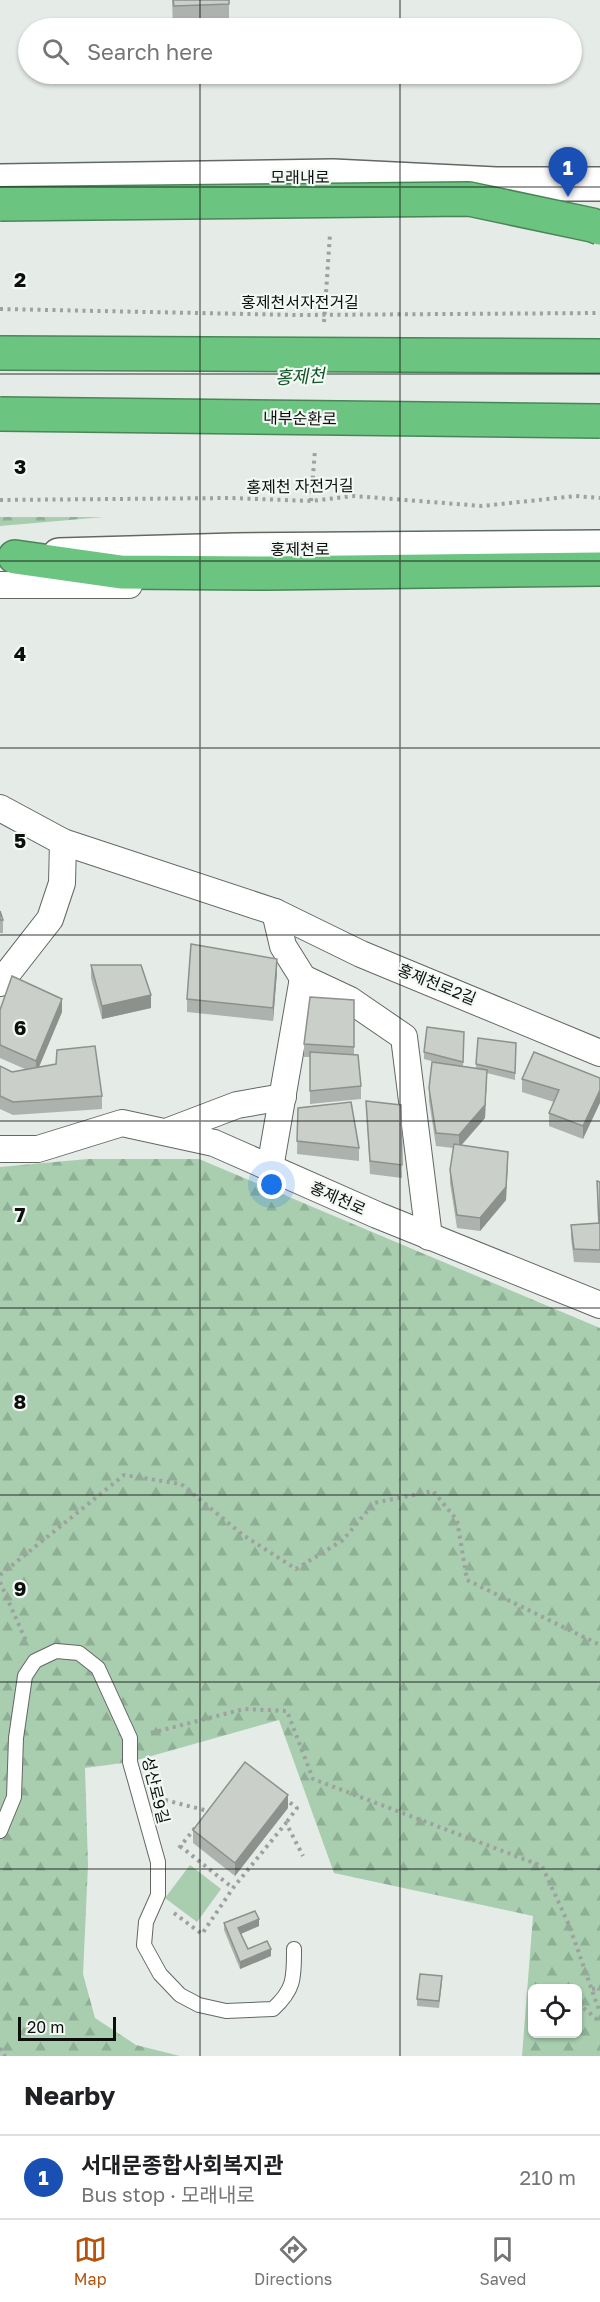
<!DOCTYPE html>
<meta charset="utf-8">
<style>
:root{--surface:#fff;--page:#f6f6f6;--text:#202124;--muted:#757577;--line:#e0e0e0;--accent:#b45309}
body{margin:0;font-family:"Golos Text","Noto Sans KR",sans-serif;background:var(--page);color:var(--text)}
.controls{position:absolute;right:18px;bottom:18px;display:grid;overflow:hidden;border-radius:9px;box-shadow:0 2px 4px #0004}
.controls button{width:54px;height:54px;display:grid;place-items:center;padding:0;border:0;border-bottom:2px solid var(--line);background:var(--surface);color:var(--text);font:30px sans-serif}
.scale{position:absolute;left:18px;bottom:15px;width:98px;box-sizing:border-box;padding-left:6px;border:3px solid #0d0f0d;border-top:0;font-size:16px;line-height:21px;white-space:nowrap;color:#0d0f0d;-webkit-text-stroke:4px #f2f8f3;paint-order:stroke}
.you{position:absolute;left:272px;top:1185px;width:21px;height:21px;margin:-15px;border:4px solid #fff;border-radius:50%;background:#1a73e8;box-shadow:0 0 0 9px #1a73e833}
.badge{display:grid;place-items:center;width:39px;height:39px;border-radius:50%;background:var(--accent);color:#fff;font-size:20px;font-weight:700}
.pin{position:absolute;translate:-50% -50px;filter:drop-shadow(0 2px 3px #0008)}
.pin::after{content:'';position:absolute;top:32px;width:21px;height:18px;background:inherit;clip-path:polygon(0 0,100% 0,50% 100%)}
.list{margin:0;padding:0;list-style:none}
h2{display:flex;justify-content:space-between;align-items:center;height:78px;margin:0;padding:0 24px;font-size:26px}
h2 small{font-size:20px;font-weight:400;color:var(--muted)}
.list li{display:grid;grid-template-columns:39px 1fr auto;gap:18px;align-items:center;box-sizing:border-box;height:84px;padding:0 24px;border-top:2px solid var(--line)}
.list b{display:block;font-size:22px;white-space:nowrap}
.list p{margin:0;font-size:20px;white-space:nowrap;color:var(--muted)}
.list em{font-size:20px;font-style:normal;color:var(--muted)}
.icon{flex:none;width:33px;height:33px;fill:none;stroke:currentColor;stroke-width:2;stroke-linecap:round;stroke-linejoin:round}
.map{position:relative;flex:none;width:600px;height:2056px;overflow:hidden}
.search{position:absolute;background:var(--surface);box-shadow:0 2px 4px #0004;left:18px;right:18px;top:18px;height:66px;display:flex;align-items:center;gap:15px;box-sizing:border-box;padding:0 21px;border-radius:33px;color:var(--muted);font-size:22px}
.sheet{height:162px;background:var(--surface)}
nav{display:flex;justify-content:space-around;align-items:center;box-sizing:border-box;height:84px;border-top:2px solid var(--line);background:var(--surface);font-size:16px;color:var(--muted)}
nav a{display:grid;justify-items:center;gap:3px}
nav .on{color:var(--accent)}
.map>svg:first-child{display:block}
.grass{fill:#a8cdaf}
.forest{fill:url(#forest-firs);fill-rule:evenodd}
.pier{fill:#e5ebe6}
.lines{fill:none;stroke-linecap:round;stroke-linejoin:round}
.lane-casing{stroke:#636863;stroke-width:16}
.street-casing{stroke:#636863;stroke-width:28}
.secondary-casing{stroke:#636863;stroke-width:36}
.highway-casing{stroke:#4a8558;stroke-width:36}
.path{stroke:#9ea29e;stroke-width:4;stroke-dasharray:3 4.5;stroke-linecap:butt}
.lane{stroke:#fff;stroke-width:14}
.street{stroke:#fff;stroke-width:26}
.secondary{stroke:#fff;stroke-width:33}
.highway{stroke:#6bc480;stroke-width:33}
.highway-bridge-casing{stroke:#4a8558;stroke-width:36;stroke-linecap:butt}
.path-bridge{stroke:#9ea29e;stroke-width:4;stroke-dasharray:3 4.5;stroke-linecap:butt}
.highway-bridge{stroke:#6bc480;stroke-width:33}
.wall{fill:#aeb2ae}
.shaded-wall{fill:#8d918d}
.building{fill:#cacfca;stroke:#8d918d;stroke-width:1.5}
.grid{fill:none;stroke:#0d0f0d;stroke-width:1.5;stroke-opacity:0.55}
.labels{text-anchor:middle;stroke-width:4.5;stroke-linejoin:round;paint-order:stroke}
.street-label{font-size:16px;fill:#0d0f0d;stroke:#f2f8f3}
.water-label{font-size:18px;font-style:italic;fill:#115428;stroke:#f2f8f3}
.grid-label{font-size:20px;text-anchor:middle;font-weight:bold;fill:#0d0f0d;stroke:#f2f8f3;stroke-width:4.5;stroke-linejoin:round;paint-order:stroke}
</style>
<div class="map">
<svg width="600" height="2056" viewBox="0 0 600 2056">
<defs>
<pattern id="forest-firs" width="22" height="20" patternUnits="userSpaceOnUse" patternTransform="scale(1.5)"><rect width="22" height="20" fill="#a8cdaf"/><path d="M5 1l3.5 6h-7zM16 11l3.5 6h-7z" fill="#8faf95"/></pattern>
</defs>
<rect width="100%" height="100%" fill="#e5ebe6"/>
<path class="grass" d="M 190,1865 L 221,1889 L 197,1922 L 165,1898 Z"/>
<g class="forest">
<path d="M 0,517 L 104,517 L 0,526 Z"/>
<path d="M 88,1159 L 199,1159 L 600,1328 L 600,2056 L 522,2056 L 533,1916 L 334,1873 L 279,1720 L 130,1762 L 85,1768 L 88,1865 L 83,1974 L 95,2018 L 136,2045 L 180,2056 L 0,2056 L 0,1167 ZM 532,1988 L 578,1988 L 578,2034 L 532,2034 Z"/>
</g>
<path class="pier" d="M 600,334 L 600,426 L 309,428 L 0,439 L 0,338 L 316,344 Z"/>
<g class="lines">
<g class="lane-casing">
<path id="lane" d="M 0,1831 L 14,1797 L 16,1738 L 25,1676 L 35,1661 L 56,1651 L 79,1653 L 98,1668 L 130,1738 L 130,1762 L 158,1862 L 158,1895 L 146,1922 L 144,1945 L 160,1974 L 180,1995 L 199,2005 L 226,2011 L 273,2009 C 295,1989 294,1977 294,1949"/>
</g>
<g class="street-casing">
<g id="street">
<path d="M 0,585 L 129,585"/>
<path d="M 0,808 L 63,842 L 275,912 L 361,954 L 600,1053"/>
<path d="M 275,912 L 283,946 L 303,978 L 350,1000 L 404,1037 L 429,1237"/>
<path d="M 0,983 L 50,919 L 62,883 L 63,842"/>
<path d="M 166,1132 L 237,1105 L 283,1097"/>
<path d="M 0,1149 L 38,1149 L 122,1123 L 214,1143 L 377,1215 L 600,1305"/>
<path d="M 270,1168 L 303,978"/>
</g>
</g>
<g class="secondary-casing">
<g id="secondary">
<path d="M 0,181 L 333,176 L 496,184 L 600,184"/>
<path d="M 59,555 L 235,550 L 600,547"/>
</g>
</g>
<g class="highway-casing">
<path id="highway" d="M 15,557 L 121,572 L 266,573 L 600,569"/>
</g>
<g class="path">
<path d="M 0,309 L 297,315 L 600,313"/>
<path d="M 0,500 L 230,498 L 311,501 L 354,496 L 482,506 L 576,496 L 600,498"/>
<path d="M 0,1575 L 124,1475 L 181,1484 L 243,1535 L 296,1569 L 343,1540 L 374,1503 L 433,1491 L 457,1520 L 467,1580 L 600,1645"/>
<path d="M 0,1582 L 26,1641"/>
<path d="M 151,1733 L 244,1709 L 287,1711 L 313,1779 L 542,1866 L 569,1925 L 600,2013"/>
<path d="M 284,1798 L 297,1808 L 286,1823"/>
<path d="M 165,1800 L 208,1811"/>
<path d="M 180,1846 L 233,1888"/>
<path d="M 179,1848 L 195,1828"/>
<path d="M 174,1913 L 202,1934 L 233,1888 L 286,1823 L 303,1856"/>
<path d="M 592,1989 L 600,1988"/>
<path d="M 578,2003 L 600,2022"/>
<path d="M 0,2048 L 5,2056"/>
</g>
<use href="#lane" class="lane"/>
<use href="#street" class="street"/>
<use href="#secondary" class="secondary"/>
<use href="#highway" class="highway"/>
<g class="highway-bridge-casing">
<g id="highway-bridge">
<path d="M 0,204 L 469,199 L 592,225 L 600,228"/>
<path d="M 0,353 L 600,356"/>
<path d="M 0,414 L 600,421"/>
</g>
</g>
<g class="path-bridge">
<path d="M 324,322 L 330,234"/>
<path d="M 311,501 L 315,450"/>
</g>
<use href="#highway-bridge" class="highway-bridge"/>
</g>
<g class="wall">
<path d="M 172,0 L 229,0 L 229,28 L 173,28 Z"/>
<path d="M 0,911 L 3,920 L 3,933 L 0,933 Z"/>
<path d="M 91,965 L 151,1008 L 102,1019 L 91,978 Z"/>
<path d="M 277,972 L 273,1021 L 187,1012 L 187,999 Z"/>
<path d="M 354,1000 L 354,1055 L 361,1086 L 361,1099 L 310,1104 L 310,1057 L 304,1057 L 304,1044 Z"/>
<path d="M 0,1010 L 62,1012 L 39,1067 L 102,1096 L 102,1109 L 13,1115 L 0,1109 L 0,1066 L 12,1072 L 25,1069 L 0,1058 Z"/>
<path d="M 464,1032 L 463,1066 L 476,1068 L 476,1064 L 516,1043 L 515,1080 L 487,1073 L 485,1118 L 461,1145 L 508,1165 L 506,1200 L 480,1231 L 457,1228 L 450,1183 L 450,1170 L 453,1148 L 436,1146 L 429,1101 L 429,1088 L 442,1064 L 424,1059 L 424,1052 Z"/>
<path d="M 600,1078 L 583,1139 L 549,1126 L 549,1113 L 554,1102 L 522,1092 L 522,1079 Z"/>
<path d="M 366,1101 L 401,1105 L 402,1178 L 370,1174 Z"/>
<path d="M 298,1108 L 359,1148 L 359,1161 L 297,1154 Z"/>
<path d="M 597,1181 L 600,1182 L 600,1263 L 574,1262 L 571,1238 L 571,1225 L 598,1223 Z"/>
<path d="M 288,1808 L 235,1876 L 193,1843 L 193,1830 Z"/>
<path d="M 224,1923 L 259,1926 L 241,1934 L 248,1949 L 271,1956 L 240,1969 L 224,1930 Z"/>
<path d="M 442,1983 L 439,2008 L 417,2006 L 417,1999 Z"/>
</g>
<g class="shaded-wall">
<path d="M 277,959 L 277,972 L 273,1021 L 273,1008 Z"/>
<path d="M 151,995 L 151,1008 L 102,1019 L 102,1006 Z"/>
<path d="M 62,999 L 62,1012 L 36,1074 L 36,1061 Z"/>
<path d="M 487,1070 L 485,1118 L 459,1148 L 459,1135 Z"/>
<path d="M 600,1090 L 600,1103 L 583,1139 L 583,1126 Z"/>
<path d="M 508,1152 L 506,1200 L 480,1231 L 480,1218 Z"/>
<path d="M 288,1795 L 288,1808 L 235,1876 L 235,1863 Z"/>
<path d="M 259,1919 L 259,1926 L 238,1935 L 238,1928 Z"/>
<path d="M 271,1949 L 271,1956 L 240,1969 L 240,1962 Z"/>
</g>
<g class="building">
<path d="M 173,0 L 229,0 L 229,4 L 174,6 Z"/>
<path d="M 0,911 L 3,920 L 0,920 Z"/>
<path d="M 191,944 L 277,959 L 273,1008 L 187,999 Z"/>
<path d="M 91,965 L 141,965 L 151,995 L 102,1006 Z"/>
<path d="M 12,976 L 62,999 L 36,1061 L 0,1045 L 0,1010 Z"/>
<path d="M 310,997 L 354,1000 L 354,1047 L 304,1044 Z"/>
<path d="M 427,1027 L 464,1032 L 463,1062 L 424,1052 Z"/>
<path d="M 478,1038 L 516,1043 L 515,1073 L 476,1064 Z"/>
<path d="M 95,1046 L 102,1096 L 13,1102 L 0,1096 L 0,1066 L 12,1072 L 56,1064 L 57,1050 Z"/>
<path d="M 310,1052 L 358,1055 L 361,1086 L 310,1091 Z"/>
<path d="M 534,1052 L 600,1078 L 600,1090 L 583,1126 L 549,1113 L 559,1090 L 522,1079 Z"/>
<path d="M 432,1062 L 487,1070 L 485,1105 L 459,1135 L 436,1133 L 429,1088 Z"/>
<path d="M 366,1101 L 401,1105 L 402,1165 L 370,1161 Z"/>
<path d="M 351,1102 L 359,1148 L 297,1141 L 298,1108 Z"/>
<path d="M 454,1144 L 508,1152 L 506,1187 L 480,1218 L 457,1215 L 450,1170 Z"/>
<path d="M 597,1181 L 600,1182 L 600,1250 L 574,1249 L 571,1225 L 599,1223 Z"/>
<path d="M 245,1762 L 288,1795 L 235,1863 L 193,1830 Z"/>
<path d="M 255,1911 L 259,1919 L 238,1928 L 248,1949 L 267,1941 L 271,1949 L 240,1962 L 224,1923 Z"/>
<path d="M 420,1974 L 442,1976 L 439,2001 L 417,1999 Z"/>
</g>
<path class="grid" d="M 200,0 L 200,28M 400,0 L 400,28M 200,74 L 200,2056M 400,74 L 400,2056M 0,187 L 600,187M 0,374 L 600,374M 0,561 L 600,561M 0,748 L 600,748M 0,935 L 600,935M 0,1121 L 600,1121M 0,1308 L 600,1308M 0,1495 L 600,1495M 0,1682 L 600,1682M 0,1869 L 600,1869"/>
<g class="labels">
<g class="street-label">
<text x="300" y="183">모래내로</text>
<text x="300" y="308">홍제천서자전거길</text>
<text transform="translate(300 418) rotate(1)" y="6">내부순환로</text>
<text transform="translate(300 486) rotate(-1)" y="6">홍제천 자전거길</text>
<text x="300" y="555">홍제천로</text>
<text transform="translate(437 984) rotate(22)" y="6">홍제천로2길</text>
<text transform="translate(338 1198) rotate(24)" y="6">홍제천로</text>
<text transform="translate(156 1790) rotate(76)" y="6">성산로9길</text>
</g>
<g class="water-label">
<text transform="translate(300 377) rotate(-3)" y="6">홍제천</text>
</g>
</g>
<g class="grid-label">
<text x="20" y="287">2</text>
<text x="20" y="474">3</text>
<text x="20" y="661">4</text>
<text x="20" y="848">5</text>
<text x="20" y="1035">6</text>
<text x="20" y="1222">7</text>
<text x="20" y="1409">8</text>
<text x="20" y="1596">9</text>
</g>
</svg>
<div class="controls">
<button><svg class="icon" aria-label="locate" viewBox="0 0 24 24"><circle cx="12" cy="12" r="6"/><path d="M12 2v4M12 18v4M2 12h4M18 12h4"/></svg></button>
</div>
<div class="scale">20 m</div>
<div class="you"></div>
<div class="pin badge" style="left:568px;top:197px;background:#1a4fb4">1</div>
<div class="search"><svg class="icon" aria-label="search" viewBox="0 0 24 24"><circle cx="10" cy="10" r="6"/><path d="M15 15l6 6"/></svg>Search here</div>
</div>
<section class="sheet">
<h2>Nearby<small></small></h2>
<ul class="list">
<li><span class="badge" style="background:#1a4fb4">1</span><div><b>서대문종합사회복지관</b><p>Bus stop · 모래내로</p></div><em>210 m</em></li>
</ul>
</section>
<nav>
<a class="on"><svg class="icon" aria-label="map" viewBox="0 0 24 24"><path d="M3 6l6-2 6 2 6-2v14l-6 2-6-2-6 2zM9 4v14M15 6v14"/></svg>Map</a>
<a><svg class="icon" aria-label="directions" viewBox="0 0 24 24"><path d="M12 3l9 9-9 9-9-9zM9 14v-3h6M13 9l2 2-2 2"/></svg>Directions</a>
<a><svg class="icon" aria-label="saved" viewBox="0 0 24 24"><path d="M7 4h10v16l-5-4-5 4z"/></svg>Saved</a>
</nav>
